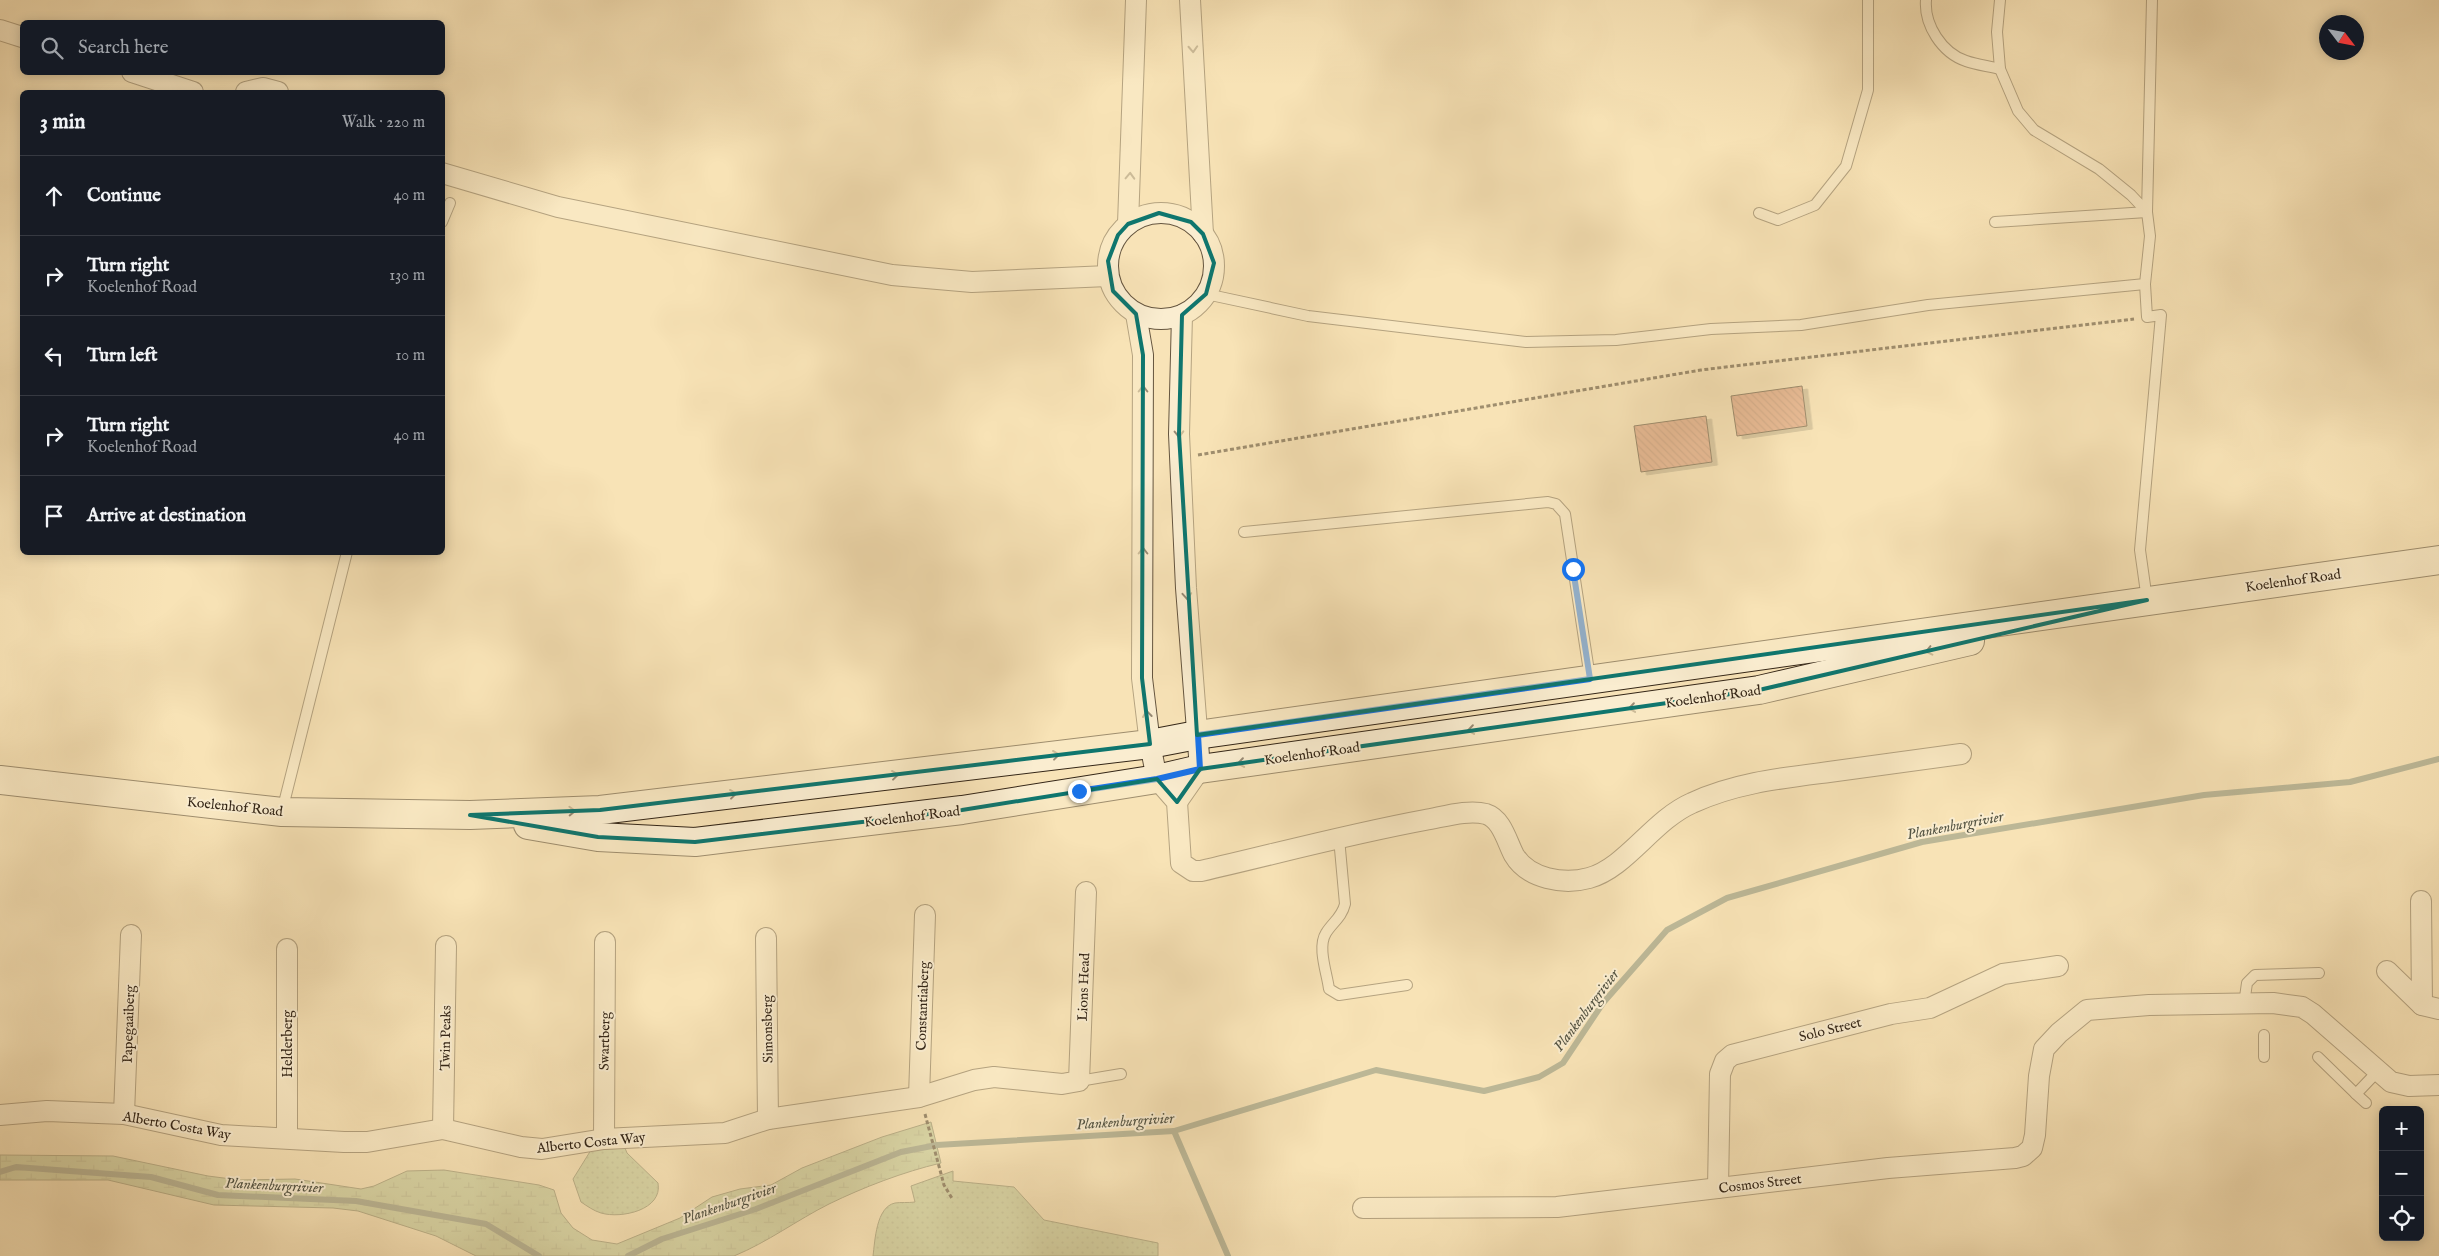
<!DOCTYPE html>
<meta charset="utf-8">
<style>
:root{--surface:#171b24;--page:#20242c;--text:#f1f3f6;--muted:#9ea1a6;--line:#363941}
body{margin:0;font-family:"IM FELL English",serif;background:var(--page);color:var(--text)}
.controls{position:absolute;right:15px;bottom:15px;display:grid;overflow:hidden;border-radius:8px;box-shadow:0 2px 12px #0003}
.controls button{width:45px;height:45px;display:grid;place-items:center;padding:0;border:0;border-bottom:1px solid var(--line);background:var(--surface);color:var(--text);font:25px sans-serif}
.compass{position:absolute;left:2319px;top:15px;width:45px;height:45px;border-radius:50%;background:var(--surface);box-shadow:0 2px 12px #0003;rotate:122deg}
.stop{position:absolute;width:15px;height:15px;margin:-11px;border:4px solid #1a73e8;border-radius:50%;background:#fff}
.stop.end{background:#1a73e8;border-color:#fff;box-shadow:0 1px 5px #0008}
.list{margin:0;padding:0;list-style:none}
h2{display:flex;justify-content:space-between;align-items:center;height:65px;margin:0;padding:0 20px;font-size:21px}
h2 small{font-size:16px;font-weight:400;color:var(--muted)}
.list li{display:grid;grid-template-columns:32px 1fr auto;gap:15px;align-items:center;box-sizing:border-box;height:80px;padding:0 20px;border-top:1px solid var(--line)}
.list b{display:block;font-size:19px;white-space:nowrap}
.list p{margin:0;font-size:16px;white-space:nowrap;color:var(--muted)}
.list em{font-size:16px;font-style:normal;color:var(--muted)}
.icon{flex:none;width:28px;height:28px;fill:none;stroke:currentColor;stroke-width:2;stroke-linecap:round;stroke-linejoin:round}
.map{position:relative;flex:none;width:2439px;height:1256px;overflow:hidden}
.search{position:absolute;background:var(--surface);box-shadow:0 2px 12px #0003;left:20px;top:20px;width:425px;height:55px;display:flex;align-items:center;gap:12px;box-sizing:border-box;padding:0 18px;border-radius:8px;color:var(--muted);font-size:19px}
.panel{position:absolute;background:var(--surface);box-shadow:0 2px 12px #0003;left:20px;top:90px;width:425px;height:465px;border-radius:8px}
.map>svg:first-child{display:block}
.green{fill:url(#green-dots);stroke:#767655}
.wetland{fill:url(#wetland-marsh);stroke:#767655}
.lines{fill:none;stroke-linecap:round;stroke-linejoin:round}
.stream{stroke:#748170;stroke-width:6}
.building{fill:url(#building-back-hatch);stroke:#342617;filter:url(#shadow)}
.service-casing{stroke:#65553f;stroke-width:12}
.minor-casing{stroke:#65553f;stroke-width:22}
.secondary-casing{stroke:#342617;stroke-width:30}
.path{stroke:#342617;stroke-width:3;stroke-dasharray:4 2.5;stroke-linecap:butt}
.service{stroke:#faedd0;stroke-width:10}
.minor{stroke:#faedd0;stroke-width:20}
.secondary{stroke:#faedd0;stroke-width:28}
.oneway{stroke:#978a74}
.route{stroke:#1a73e8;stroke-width:6}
.marked{fill:none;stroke:#0f766e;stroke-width:4;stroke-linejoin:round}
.labels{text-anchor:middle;stroke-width:4;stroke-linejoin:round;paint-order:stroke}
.street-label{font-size:14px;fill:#342617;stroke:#faedd0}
.water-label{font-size:15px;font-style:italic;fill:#545443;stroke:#faedd0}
</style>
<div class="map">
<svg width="2439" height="1256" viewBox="0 0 2439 1256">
<defs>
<pattern id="green-dots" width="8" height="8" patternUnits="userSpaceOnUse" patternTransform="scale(1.25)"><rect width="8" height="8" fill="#b7c593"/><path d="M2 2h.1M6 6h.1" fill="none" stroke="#9ea97e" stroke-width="1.8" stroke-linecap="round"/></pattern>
<pattern id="wetland-marsh" width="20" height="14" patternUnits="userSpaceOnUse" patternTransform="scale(1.25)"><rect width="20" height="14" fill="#b7c593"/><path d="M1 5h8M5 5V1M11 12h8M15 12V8" fill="none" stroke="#9ea97e"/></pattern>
<pattern id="building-back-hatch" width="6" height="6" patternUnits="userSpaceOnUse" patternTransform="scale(1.25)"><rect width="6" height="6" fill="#d88c6f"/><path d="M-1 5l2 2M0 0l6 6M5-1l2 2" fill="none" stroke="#b0725a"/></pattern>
<filter id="shadow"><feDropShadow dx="5.5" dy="3" stdDeviation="0" flood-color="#0004"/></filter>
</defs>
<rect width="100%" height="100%" fill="#f8e3b7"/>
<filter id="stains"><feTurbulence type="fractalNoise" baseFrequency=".004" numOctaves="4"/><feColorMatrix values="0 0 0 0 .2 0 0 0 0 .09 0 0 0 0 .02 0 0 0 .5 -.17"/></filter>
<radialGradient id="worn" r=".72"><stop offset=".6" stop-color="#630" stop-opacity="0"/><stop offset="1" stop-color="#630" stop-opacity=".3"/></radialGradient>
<g class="green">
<path d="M 625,1148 L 627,1153 L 658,1183 C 663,1210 621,1219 601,1213 C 594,1211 587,1206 581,1202 L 573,1179 L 591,1150 Z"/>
<path d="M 953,1171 L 953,1181 L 1014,1187 L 1044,1220 L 1158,1243 L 1158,1256 L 873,1256 C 875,1241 876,1207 895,1203 C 901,1202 908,1203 915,1202 L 911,1186 Z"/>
</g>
<path class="wetland" d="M 931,1122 L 941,1163 C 903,1172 864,1187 829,1204 C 797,1220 768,1242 734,1256 L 476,1256 L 436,1236 L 358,1211 L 333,1208 L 214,1205 L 108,1180 L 0,1180 L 0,1155 L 113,1156 L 208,1176 L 239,1180 L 295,1179 L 361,1189 L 374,1186 L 407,1171 L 444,1170 L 539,1185 L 554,1190 L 561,1213 L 573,1228 L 592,1240 L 617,1244 L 680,1218 L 712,1197 L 740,1189 L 771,1185 L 802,1168 L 882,1137 Z"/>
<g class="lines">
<g class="stream">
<path d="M 1174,1131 L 1228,1256"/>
<path d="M 0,1172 L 16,1167 L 151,1177 L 218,1195 L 356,1201 L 486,1224 L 539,1256"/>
<path d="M 628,1256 L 662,1239 L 756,1209 L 901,1152 L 937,1145 L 1174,1131 L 1376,1070 L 1484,1091 L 1539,1077 L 1563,1063 L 1603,1003 L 1667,930 L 1727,898 L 1922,842 L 2204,795 L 2350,782 L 2439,759"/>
</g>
</g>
<g class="building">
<path d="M 1802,386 L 1807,426 L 1737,436 L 1731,396 Z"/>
<path d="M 1706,416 L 1712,462 L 1641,472 L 1634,426 Z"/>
</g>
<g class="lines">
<g class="service-casing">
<g id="service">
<path d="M 1926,0 C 1924,25 1942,53 1966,61 C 1977,65 1989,66 2000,69"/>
<path d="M 1759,213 L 1778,220 L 1815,205 L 1846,166 L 1868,90 L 1868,0"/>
<path d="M 442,222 L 450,203"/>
<path d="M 1995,222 L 2147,212 L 2152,0"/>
<path d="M 2145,284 L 2147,317 L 2161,315 L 2140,550 L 2147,600"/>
<path d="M 1206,294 L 1308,316 L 1526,342 L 1616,340 L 1711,329 L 1801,325 L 1928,305 L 2145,284 L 2150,236 L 2147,212 L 2131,195 L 2099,169 L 2034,130 L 2018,111 L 2000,69 L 1997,32 L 2000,0"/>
<path d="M 1244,532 L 1548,502 L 1556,504 L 1565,514 L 1590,678"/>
<path d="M 282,811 L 347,552"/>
<path d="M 1339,838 L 1345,904 C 1342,917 1332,923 1326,933 C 1317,947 1327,973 1329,989 L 1339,995 L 1407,985"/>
<path d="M 2244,1004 L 2247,983 L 2255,975 L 2319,973"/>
<path d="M 2264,1035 L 2264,1057"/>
<path d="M 2318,1057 L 2356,1094"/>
<path d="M 1079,1081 L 1121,1074"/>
<path d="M 2366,1103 L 2356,1094 L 2377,1072"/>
</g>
</g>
<g class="minor-casing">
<g id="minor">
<path d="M 1190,0 L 1203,234"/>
<path d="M 0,30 L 22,37"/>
<path d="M 132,72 L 193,92"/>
<path d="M 246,92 L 263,88 L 278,92"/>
<path d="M 442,173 L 558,207 L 892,275 L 972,282 L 1108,276"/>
<circle cx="1161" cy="266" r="53"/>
<path d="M 1128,224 L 1136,0"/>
<path d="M 1136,314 L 1143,355 L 1142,678 L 1150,744 L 1157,779 L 1177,802 L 1181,863 L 1193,871 L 1201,871 C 1275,854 1349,834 1425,820 C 1443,817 1468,809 1486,814 C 1502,819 1507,842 1514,855 C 1528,879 1564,885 1589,878 C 1626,868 1653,820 1692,803 C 1735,783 1782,778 1829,772 C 1873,766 1917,760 1961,754"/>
<path d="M 1177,802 L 1200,769 L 1186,588 L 1179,434 L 1182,315"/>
<path d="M 2421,901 L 2422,1005"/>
<path d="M 766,938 L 768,1119"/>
<path d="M 2387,971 L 2422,1005 L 2439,1009"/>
<path d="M 919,1097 L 925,915"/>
<path d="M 124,1114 L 131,935"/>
<path d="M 0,1115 L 47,1111 L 124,1114 L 221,1135 L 344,1142 L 367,1142 L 443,1129 L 521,1147 L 542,1149 L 604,1139 L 725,1133 L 768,1119 L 919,1097 L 974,1080 L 994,1077 L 1062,1084 L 1079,1081 L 1086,892"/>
<path d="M 443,1129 L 446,946"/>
<path d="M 287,1138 L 287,949"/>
<path d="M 604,1139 L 605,942"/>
<path d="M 1718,1188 L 1720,1074 L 1725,1061 L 1732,1055 L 1891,1014 L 1930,1008 L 2003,974 L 2058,966"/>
<path d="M 1363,1208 L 1557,1207 L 1888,1168 L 2015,1158 L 2023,1156 L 2032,1148 L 2035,1135 L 2039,1076 L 2044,1049 L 2059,1033 L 2087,1010 L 2149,1005 L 2273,1003 L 2302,1007 L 2313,1014 L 2391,1082 L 2409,1086 L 2439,1085"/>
</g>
</g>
<g class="secondary-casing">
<g id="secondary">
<path d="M 0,780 L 282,812 L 470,815 L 600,810 L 1150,744 L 1197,735 L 2439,560"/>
<path d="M 528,825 L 598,837 L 695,842 L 962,810 L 1157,779 L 1200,769 L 1759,690 L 1970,641"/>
</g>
</g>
<g class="path">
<path d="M 1198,455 L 1701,370 L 2134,319"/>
<path d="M 925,1114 L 944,1185 L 953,1200"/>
</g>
<use href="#service" class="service"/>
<use href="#minor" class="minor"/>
<use href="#secondary" class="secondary"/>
</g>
<defs><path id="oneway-chevron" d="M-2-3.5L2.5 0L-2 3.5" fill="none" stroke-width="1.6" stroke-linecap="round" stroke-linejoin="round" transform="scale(1.25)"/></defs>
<g class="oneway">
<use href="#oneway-chevron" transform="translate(1193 49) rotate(87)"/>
<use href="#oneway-chevron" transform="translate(1130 176) rotate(-88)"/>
<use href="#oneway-chevron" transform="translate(1143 389) rotate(-90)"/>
<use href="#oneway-chevron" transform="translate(1179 434) rotate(89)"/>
<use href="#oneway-chevron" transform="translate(1143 551) rotate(-90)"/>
<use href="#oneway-chevron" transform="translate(1187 596) rotate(86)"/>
<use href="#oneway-chevron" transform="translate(1929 651) rotate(167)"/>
<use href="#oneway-chevron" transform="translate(1632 708) rotate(172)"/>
<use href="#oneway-chevron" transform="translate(1147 714) rotate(-97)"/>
<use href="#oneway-chevron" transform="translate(1471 730) rotate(172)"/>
<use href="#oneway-chevron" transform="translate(1056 755) rotate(-7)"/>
<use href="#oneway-chevron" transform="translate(1241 763) rotate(172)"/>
<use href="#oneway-chevron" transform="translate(895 775) rotate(-7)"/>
<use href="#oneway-chevron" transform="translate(733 794) rotate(-7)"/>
<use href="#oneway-chevron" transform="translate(572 811) rotate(-2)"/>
</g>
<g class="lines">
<path class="route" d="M 1079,791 L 1157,779 L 1200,769 L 1198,735 L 1590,679 L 1573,569"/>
</g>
<path d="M0 0H2439V1256H0ZM 1159,213 L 1191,222 L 1203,234 L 1214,263 L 1206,294 L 1182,315 L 1179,434 L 1197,735 L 2147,600 L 1759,690 L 1200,769 L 1177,802 L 1157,779 L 962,810 L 695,842 L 598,837 L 470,815 L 600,810 L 1150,744 L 1142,678 L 1143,355 L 1136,314 L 1113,291 L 1108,261 L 1118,235 L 1128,224 Z" fill="#f8e3b7" fill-opacity=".55" fill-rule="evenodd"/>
<path class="marked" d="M 1159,213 L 1191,222 L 1203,234 L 1214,263 L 1206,294 L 1182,315 L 1179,434 L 1197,735 L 2147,600 L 1759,690 L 1200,769 L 1177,802 L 1157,779 L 962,810 L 695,842 L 598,837 L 470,815 L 600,810 L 1150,744 L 1142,678 L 1143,355 L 1136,314 L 1113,291 L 1108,261 L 1118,235 L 1128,224 Z"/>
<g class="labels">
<g class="street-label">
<text transform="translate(2293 580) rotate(-8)" y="5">Koelenhof Road</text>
<text transform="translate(1713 696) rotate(-8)" y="5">Koelenhof Road</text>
<text transform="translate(1312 753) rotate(-8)" y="5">Koelenhof Road</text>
<text transform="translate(235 806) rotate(6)" y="5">Koelenhof Road</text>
<text transform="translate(912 816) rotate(-7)" y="5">Koelenhof Road</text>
<text transform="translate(1083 987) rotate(-88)" y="5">Lions Head</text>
<text transform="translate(922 1006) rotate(-88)" y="5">Constantiaberg</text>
<text transform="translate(128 1024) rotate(-88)" y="5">Papegaaiberg</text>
<text transform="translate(767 1029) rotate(-91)" y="5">Simonsberg</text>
<text transform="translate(1830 1029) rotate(-14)" y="5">Solo Street</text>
<text transform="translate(445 1038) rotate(-89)" y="5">Twin Peaks</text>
<text transform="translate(604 1041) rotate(-89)" y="5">Swartberg</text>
<text transform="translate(287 1044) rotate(-90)" y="5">Helderberg</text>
<text transform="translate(177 1125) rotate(10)" y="5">Alberto Costa Way</text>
<text transform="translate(591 1142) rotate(-6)" y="5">Alberto Costa Way</text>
<text transform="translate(1760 1183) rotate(-7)" y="5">Cosmos Street</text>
</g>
<g class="water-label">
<text transform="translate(1955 825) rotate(-11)" y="5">Plankenburgrivier</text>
<text transform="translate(1586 1010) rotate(-53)" y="5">Plankenburgrivier</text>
<text transform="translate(1125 1121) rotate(-4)" y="5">Plankenburgrivier</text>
<text transform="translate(274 1185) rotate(3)" y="5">Plankenburgrivier</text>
<text transform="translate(729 1203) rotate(-19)" y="5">Plankenburgrivier</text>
</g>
</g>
<rect width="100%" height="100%" filter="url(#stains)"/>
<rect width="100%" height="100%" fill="url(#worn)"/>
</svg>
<div class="controls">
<button>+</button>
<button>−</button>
<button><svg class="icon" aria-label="locate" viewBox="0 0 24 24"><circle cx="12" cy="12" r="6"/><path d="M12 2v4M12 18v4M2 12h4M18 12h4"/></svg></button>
</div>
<svg class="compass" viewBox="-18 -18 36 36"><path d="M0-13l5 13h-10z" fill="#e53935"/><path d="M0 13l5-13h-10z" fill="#9ea1a6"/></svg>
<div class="stop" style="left:1573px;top:569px"></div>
<div class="stop end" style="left:1079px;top:791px"></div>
<div class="search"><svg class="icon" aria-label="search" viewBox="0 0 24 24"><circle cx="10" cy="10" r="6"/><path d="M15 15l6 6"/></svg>Search here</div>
<section class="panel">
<h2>3 min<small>Walk · 220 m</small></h2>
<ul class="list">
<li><svg class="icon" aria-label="ahead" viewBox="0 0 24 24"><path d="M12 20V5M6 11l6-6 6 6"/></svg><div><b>Continue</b></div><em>40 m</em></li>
<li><svg class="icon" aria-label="right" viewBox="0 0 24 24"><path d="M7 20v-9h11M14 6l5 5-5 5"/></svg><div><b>Turn right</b><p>Koelenhof Road</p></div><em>130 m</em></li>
<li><svg class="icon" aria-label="left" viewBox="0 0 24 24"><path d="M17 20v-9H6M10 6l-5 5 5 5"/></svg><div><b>Turn left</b></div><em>10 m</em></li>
<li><svg class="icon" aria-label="right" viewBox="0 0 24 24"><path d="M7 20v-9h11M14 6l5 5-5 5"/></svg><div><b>Turn right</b><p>Koelenhof Road</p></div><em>40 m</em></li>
<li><svg class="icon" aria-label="arrive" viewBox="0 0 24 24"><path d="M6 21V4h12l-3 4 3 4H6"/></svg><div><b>Arrive at destination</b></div></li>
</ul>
</section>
</div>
